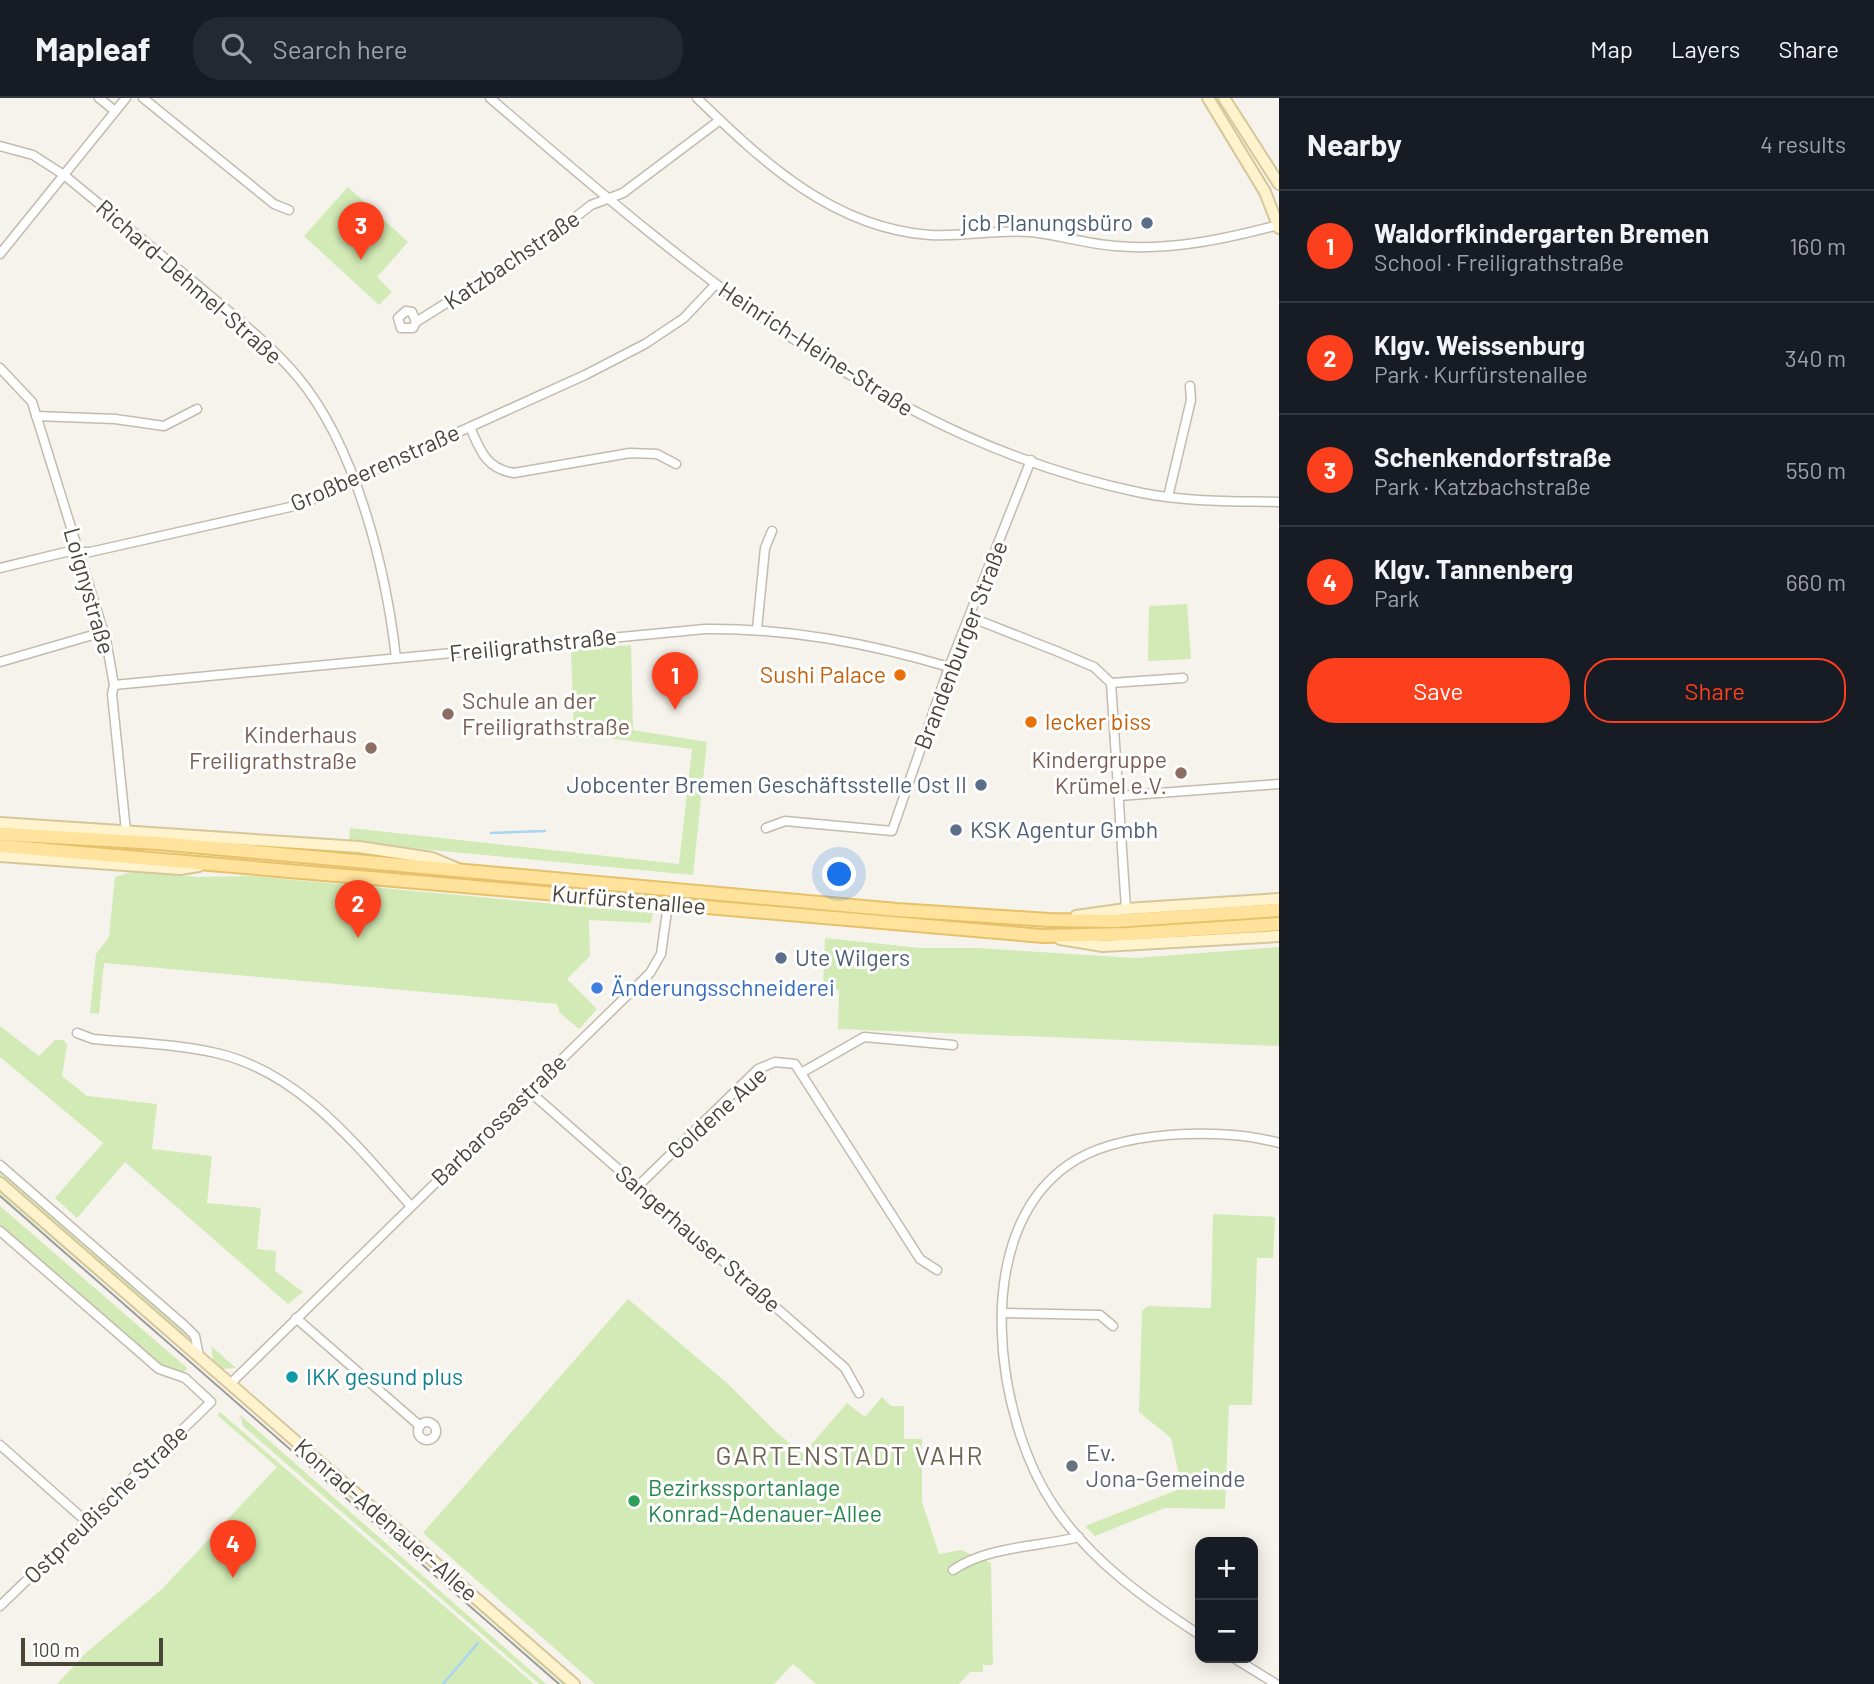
<!DOCTYPE html>
<meta charset="utf-8">
<style>
:root{--surface:#171b24;--page:#242831;--text:#f1f3f6;--muted:#9ea1a6;--line:#363941;--accent:#fc3f1d}
body{margin:0;font-family:Barlow,sans-serif;background:var(--page);color:var(--text)}
.controls{position:absolute;right:21px;bottom:21px;display:grid;overflow:hidden;border-radius:14px;box-shadow:0 4px 18px #0003}
.controls button{width:63px;height:63px;display:grid;place-items:center;padding:0;border:0;border-bottom:2px solid var(--line);background:var(--surface);color:var(--text);font:35px sans-serif}
.scale{position:absolute;left:21px;bottom:18px;width:142px;box-sizing:border-box;padding-left:7px;border:4px solid #4b4439;border-top:0;font-size:19px;line-height:24px;white-space:nowrap;color:#4b4439;-webkit-text-stroke:5px #fff;paint-order:stroke}
.you{position:absolute;left:840px;top:777px;width:24px;height:24px;margin:-18px;border:5px solid #fff;border-radius:50%;background:#1a73e8;box-shadow:0 0 0 10px #1a73e833}
.badge{display:grid;place-items:center;width:46px;height:46px;border-radius:50%;background:var(--accent);color:#fff;font-size:23px;font-weight:700}
.pin{position:absolute;translate:-50% -58px;filter:drop-shadow(0 2px 4px #0008)}
.pin::after{content:'';position:absolute;top:37px;width:24px;height:21px;background:inherit;clip-path:polygon(0 0,100% 0,50% 100%)}
.list{margin:0;padding:0;list-style:none}
h2{display:flex;justify-content:space-between;align-items:center;height:91px;margin:0;padding:0 28px;font-size:30px}
h2 small{font-size:23px;font-weight:400;color:var(--muted)}
.list li{display:grid;grid-template-columns:46px 1fr auto;gap:21px;align-items:center;box-sizing:border-box;height:112px;padding:0 28px;border-top:2px solid var(--line)}
.list b{display:block;font-size:26px;white-space:nowrap}
.list p{margin:0;font-size:23px;white-space:nowrap;color:var(--muted)}
.list em{font-size:23px;font-style:normal;color:var(--muted)}
.actions{display:flex;gap:14px;padding:21px 28px}
.actions a{flex:1;padding:16px 0;border:2px solid var(--accent);border-radius:28px;text-align:center;font-size:24px;color:var(--accent)}
.actions .main{background:var(--accent);color:#fff}
.icon{flex:none;width:38px;height:38px;fill:none;stroke:currentColor;stroke-width:2;stroke-linecap:round;stroke-linejoin:round}
.map{position:relative;flex:none;width:1279px;height:1586px;overflow:hidden}
header{display:flex;align-items:center;gap:42px;box-sizing:border-box;height:98px;padding:0 35px;background:var(--surface);border-bottom:2px solid var(--line)}
header strong{font-size:33px}
nav{display:flex;gap:38px;margin-inline-start:auto;font-size:24px}
.search{width:490px;height:63px;background:var(--page);display:flex;align-items:center;gap:18px;box-sizing:border-box;padding:0 24px;border-radius:28px;color:var(--muted);font-size:26px}
main{display:flex}
aside{flex:1;background:var(--surface)}
.map>svg:first-child{display:block}
.green{fill:#d2eab5}
.lines{fill:none;stroke-linecap:round;stroke-linejoin:round}
.stream{stroke:#a9d4f2;stroke-width:2.5}
.minor-casing{stroke:#c2bbae;stroke-width:11}
.secondary-casing{stroke:#d6c79b;stroke-width:14}
.primary-casing{stroke:#e6c16a;stroke-width:16}
.minor{stroke:#fff;stroke-width:8}
.secondary{stroke:#fff3cd;stroke-width:10}
.primary{stroke:#ffe39c;stroke-width:12}
.tram{stroke:#9a9a9a;stroke-width:2}
.service-dot{fill:#5c6f8a;stroke:#fff;stroke-width:2.5}
.food-dot{fill:#e8710a;stroke:#fff;stroke-width:2.5}
.education-dot{fill:#8d6e63;stroke:#fff;stroke-width:2.5}
.shop-dot{fill:#3f7fe0;stroke:#fff;stroke-width:2.5}
.culture-dot{fill:#0f9aa8;stroke:#fff;stroke-width:2.5}
.worship-dot{fill:#6b7280;stroke:#fff;stroke-width:2.5}
.leisure-dot{fill:#2e9e5b;stroke:#fff;stroke-width:2.5}
.labels{text-anchor:middle;stroke-width:6;stroke-linejoin:round;paint-order:stroke}
.service-label{font-size:23px;fill:#4e5e75;stroke:#fff;text-anchor:end}
.street-label{font-size:23px;fill:#4b4439;stroke:#fff}
.food-label{font-size:23px;fill:#c56008;stroke:#fff;text-anchor:end}
.education-label{font-size:23px;fill:#785e54;stroke:#fff;text-anchor:end}
.shop-label{font-size:23px;fill:#366cbe;stroke:#fff;text-anchor:start}
.culture-label{font-size:23px;fill:#0d838f;stroke:#fff;text-anchor:start}
.worship-label{font-size:23px;fill:#5b616d;stroke:#fff;text-anchor:start}
.leisure-label{font-size:23px;fill:#27864d;stroke:#fff;text-anchor:start}
.quarter-label{font-size:26px;letter-spacing:2px;fill:#6e6250;stroke:#fff}
</style>
<header>
<strong>Mapleaf</strong>
<div class="search"><svg class="icon" aria-label="search" viewBox="0 0 24 24"><circle cx="10" cy="10" r="6"/><path d="M15 15l6 6"/></svg>Search here</div>
<nav><a>Map</a><a>Layers</a><a>Share</a></nav>
</header>
<main>
<div class="map">
<svg width="1279" height="1586" viewBox="0 0 1279 1586">
<rect width="100%" height="100%" fill="#f6f3ec"/>
<g class="green">
<path d="M 348,89 L 408,144 L 377,179 L 392,194 L 379,207 L 304,138 Z"/>
<path d="M 1187,506 L 1191,561 L 1148,563 L 1149,508 Z"/>
<path d="M 631,547 L 633,632 L 707,644 L 693,777 L 349,744 L 350,730 L 679,766 L 692,651 L 600,639 L 574,639 L 571,552 Z"/>
<path d="M 134,773 L 197,779 L 251,778 L 653,815 L 651,825 L 589,822 L 590,858 L 567,881 L 597,911 L 579,931 L 560,915 L 557,906 L 104,865 L 99,916 L 90,915 L 96,856 L 109,839 L 115,779 Z"/>
<path d="M 825,840 L 920,850 L 978,850 L 1135,860 L 1279,849 L 1279,948 L 838,931 L 839,892 L 823,891 Z"/>
<path d="M 0,928 L 39,958 L 55,942 L 64,942 L 67,947 L 62,978 L 87,998 L 157,1006 L 152,1051 L 212,1058 L 207,1105 L 261,1110 L 257,1151 L 276,1153 L 275,1173 L 303,1194 L 288,1206 L 125,1064 L 77,1120 L 55,1100 L 103,1045 L 0,959 Z"/>
<path d="M 0,1073 L 181,1231 L 190,1243 L 0,1078 Z"/>
<path d="M 0,1092 L 238,1300 L 0,1096 Z"/>
<path d="M 0,1108 L 187,1270 L 184,1274 L 157,1265 L 0,1129 Z"/>
<path d="M 1213,1116 L 1275,1119 L 1273,1160 L 1257,1160 L 1252,1307 L 1229,1307 L 1225,1411 L 1165,1410 L 1095,1438 L 1085,1428 L 1177,1392 L 1180,1382 L 1171,1340 L 1139,1314 L 1142,1213 L 1147,1208 L 1211,1210 Z"/>
<path d="M 628,1201 L 728,1286 L 775,1333 L 803,1356 L 847,1305 L 865,1319 L 882,1299 L 891,1308 L 904,1308 L 904,1341 L 922,1341 L 922,1404 L 939,1456 L 961,1452 L 991,1465 L 993,1567 L 983,1567 L 983,1574 L 970,1574 L 959,1586 L 816,1586 L 793,1566 L 774,1586 L 595,1586 L 423,1435 Z"/>
<path d="M 211,1248 L 236,1270 L 223,1271 L 213,1262 Z"/>
<path d="M 220,1314 L 534,1586 L 57,1586 L 87,1554 L 162,1491 L 277,1369 L 217,1317 Z"/>
<path d="M 240,1317 L 546,1586 L 539,1586 L 243,1328 Z"/>
<path d="M 285,1341 L 566,1586 L 562,1586 Z"/>
</g>
<g class="lines">
<g class="stream">
<path d="M 491,735 L 545,733"/>
<path d="M 443,1586 L 478,1545"/>
</g>
<g class="minor-casing">
<g id="minor">
<path d="M 99,0 L 115,13"/>
<path d="M 143,0 L 274,106 L 289,112"/>
<path d="M 490,0 C 684,166 883,342 1142,395 C 1187,404 1234,403 1279,404"/>
<path d="M 697,0 C 763,64 833,130 930,137 C 964,139 998,131 1031,134 C 1059,137 1087,146 1115,148 C 1170,153 1225,141 1278,127"/>
<path d="M 0,48 L 33,57 L 64,77 C 108,113 151,149 195,185 C 230,215 267,243 297,278 C 356,348 386,471 396,560"/>
<path d="M 0,156 L 126,0"/>
<path d="M 416,224 L 412,214 L 406,213 L 398,220 L 401,230 L 413,230 L 416,224 L 544,144 L 591,107 L 623,95 L 720,22"/>
<path d="M 0,270 L 32,304 L 106,542 L 114,587 L 112,596 L 126,733"/>
<path d="M 36,318 L 115,321 L 164,328 L 197,311"/>
<path d="M 470,329 C 480,352 486,371 514,375 L 630,355 L 657,356 L 676,366"/>
<path d="M 1168,399 L 1191,302 L 1190,288"/>
<path d="M 0,470 L 66,454 L 90,454 L 299,407 L 341,390 L 368,375 L 585,277 L 645,246 L 684,220 L 715,187"/>
<path d="M 970,519 L 1051,551"/>
<path d="M 757,531 L 765,450 L 772,433"/>
<path d="M 1054,552 L 1094,569 L 1111,585 L 1126,811"/>
<path d="M 0,564 L 103,534"/>
<path d="M 1111,585 L 1183,580"/>
<path d="M 114,587 L 705,531 C 789,530 868,545 949,569"/>
<path d="M 1119,698 L 1279,686"/>
<path d="M 766,730 L 785,723 L 892,733 L 949,569 L 1031,362"/>
<path d="M 77,935 L 93,941 C 134,945 176,946 216,955 C 300,974 356,1047 411,1108"/>
<path d="M 801,975 L 864,939 L 953,947"/>
<path d="M 529,993 L 845,1270 L 859,1295"/>
<path d="M 0,1067 L 185,1228 L 195,1238 L 199,1258"/>
<path d="M 637,1089 L 758,971 L 775,964 L 795,966 L 920,1161 L 937,1172"/>
<path d="M 0,1133 L 159,1271 L 185,1280 L 211,1304 L 0,1508"/>
<path d="M 1002,1215 L 1100,1217 L 1113,1228"/>
<path d="M 296,1220 L 420,1328"/>
<path d="M 231,1285 L 650,875 L 661,856 L 668,806"/>
<circle cx="427" cy="1333" r="9"/>
<path d="M 0,1347 L 88,1425"/>
<path d="M 953,1472 C 988,1448 1038,1449 1079,1439"/>
<path d="M 1200,1537 C 1146,1502 1090,1462 1054,1408 C 995,1321 969,1136 1068,1067 C 1117,1032 1222,1029 1279,1045"/>
<path d="M 1234,1560 L 1276,1586"/>
</g>
</g>
<g class="secondary-casing">
<g id="secondary">
<path d="M 1208,0 L 1265,94 L 1279,130"/>
<path d="M 1224,0 L 1279,86"/>
<path d="M 0,725 L 359,749 L 432,760 L 456,770"/>
<path d="M 0,758 L 180,771 L 199,768"/>
<path d="M 1076,818 L 1126,811 L 1279,801"/>
<path d="M 1060,841 L 1103,848 L 1279,838"/>
<path d="M 0,1085 L 574,1586"/>
</g>
</g>
<g class="primary-casing">
<g id="primary">
<path d="M 0,736 L 158,745 L 897,812 L 1049,822 L 1115,823 L 1279,812"/>
<path d="M 0,748 L 1043,838 L 1127,836 L 1279,826"/>
</g>
</g>
<use href="#minor" class="minor"/>
<use href="#secondary" class="secondary"/>
<use href="#primary" class="primary"/>
<path class="tram" d="M 0,1098 L 559,1586"/>
</g>
<g class="service-dot">
<circle cx="1147" cy="125" r="7"/>
<circle cx="981" cy="687" r="7"/>
<circle cx="956" cy="732" r="7"/>
<circle cx="781" cy="860" r="7"/>
</g>
<g class="food-dot">
<circle cx="900" cy="577" r="7"/>
<circle cx="1031" cy="624" r="7"/>
</g>
<g class="education-dot">
<circle cx="448" cy="616" r="7"/>
<circle cx="371" cy="650" r="7"/>
<circle cx="1181" cy="675" r="7"/>
</g>
<circle class="shop-dot" cx="597" cy="890" r="7"/>
<circle class="culture-dot" cx="292" cy="1279" r="7"/>
<circle class="worship-dot" cx="1072" cy="1368" r="7"/>
<circle class="leisure-dot" cx="634" cy="1403" r="7"/>
<g class="labels">
<g class="service-label">
<text x="1133" y="133">jcb Planungsbüro</text>
<text x="967" y="695">Jobcenter Bremen Geschäftsstelle Ost II</text>
<text x="970" y="740" text-anchor="start">KSK Agentur Gmbh</text>
<text x="795" y="868" text-anchor="start">Ute Wilgers</text>
</g>
<g class="street-label">
<text transform="translate(512 162) rotate(-34)" y="8">Katzbachstraße</text>
<text transform="translate(189 184) rotate(41)" y="8">Richard-Dehmel-Straße</text>
<text transform="translate(816 251) rotate(33)" y="8">Heinrich-Heine-Straße</text>
<text transform="translate(375 370) rotate(-24)" y="8">Großbeerenstraße</text>
<text transform="translate(89 493) rotate(74)" y="8">Loignystraße</text>
<text transform="translate(533 547) rotate(-6)" y="8">Freiligrathstraße</text>
<text transform="translate(961 547) rotate(-69)" y="8">Brandenburger Straße</text>
<text transform="translate(629 802) rotate(5)" y="8">Kurfürstenallee</text>
<text transform="translate(717 1015) rotate(-42)" y="8">Goldene Aue</text>
<text transform="translate(499 1022) rotate(-44)" y="8">Barbarossastraße</text>
<text transform="translate(698 1141) rotate(41)" y="8">Sangerhauser Straße</text>
<text transform="translate(106 1406) rotate(-44)" y="8">Ostpreußische Straße</text>
<text transform="translate(386 1422) rotate(41)" y="8">Konrad-Adenauer-Allee</text>
</g>
<g class="food-label">
<text x="886" y="585">Sushi Palace</text>
<text x="1045" y="632" text-anchor="start">lecker biss</text>
</g>
<g class="education-label">
<text x="462" y="611" text-anchor="start">Schule an der<tspan x="462" dy="26">Freiligrathstraße</tspan></text>
<text x="357" y="645">Kinderhaus<tspan x="357" dy="26">Freiligrathstraße</tspan></text>
<text x="1167" y="670">Kindergruppe<tspan x="1167" dy="26">Krümel e.V.</tspan></text>
</g>
<g class="shop-label">
<text x="611" y="898">Änderungsschneiderei</text>
</g>
<g class="culture-label">
<text x="306" y="1287">IKK gesund plus</text>
</g>
<g class="worship-label">
<text x="1086" y="1363">Ev.<tspan x="1086" dy="26">Jona-Gemeinde</tspan></text>
</g>
<g class="leisure-label">
<text x="648" y="1398">Bezirkssportanlage<tspan x="648" dy="26">Konrad-Adenauer-Allee</tspan></text>
</g>
<g class="quarter-label">
<text x="850" y="1367">GARTENSTADT VAHR</text>
</g>
</g>
</svg>
<div class="controls">
<button>+</button>
<button>−</button>
</div>
<div class="scale">100 m</div>
<div class="you"></div>
<div class="pin badge" style="left:675px;top:612px">1</div>
<div class="pin badge" style="left:358px;top:840px">2</div>
<div class="pin badge" style="left:361px;top:162px">3</div>
<div class="pin badge" style="left:233px;top:1480px">4</div>
</div>
<aside>
<h2>Nearby<small>4 results</small></h2>
<ul class="list">
<li><span class="badge">1</span><div><b>Waldorfkindergarten Bremen</b><p>School · Freiligrathstraße</p></div><em>160 m</em></li>
<li><span class="badge">2</span><div><b>Klgv. Weissenburg</b><p>Park · Kurfürstenallee</p></div><em>340 m</em></li>
<li><span class="badge">3</span><div><b>Schenkendorfstraße</b><p>Park · Katzbachstraße</p></div><em>550 m</em></li>
<li><span class="badge">4</span><div><b>Klgv. Tannenberg</b><p>Park</p></div><em>660 m</em></li>
</ul>
<div class="actions"><a class="main">Save</a><a>Share</a></div>
</aside>
</main>
